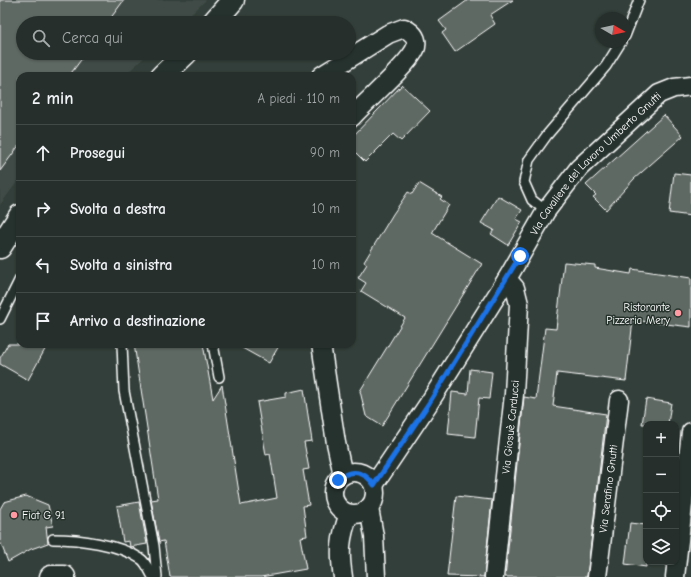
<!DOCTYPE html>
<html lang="it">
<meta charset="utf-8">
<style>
:root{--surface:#262f2c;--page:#2e3734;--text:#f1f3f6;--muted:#a4a9a9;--line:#424a48}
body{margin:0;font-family:"Comic Neue",sans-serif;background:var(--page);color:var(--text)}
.controls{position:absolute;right:12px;bottom:12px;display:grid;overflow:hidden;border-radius:8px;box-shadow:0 1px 3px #0004}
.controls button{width:36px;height:36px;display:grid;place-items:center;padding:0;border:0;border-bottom:1px solid var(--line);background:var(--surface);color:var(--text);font:20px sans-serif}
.compass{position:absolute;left:595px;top:12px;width:36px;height:36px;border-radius:50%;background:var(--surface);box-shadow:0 1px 3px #0004;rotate:99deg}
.stop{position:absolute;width:12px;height:12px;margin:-9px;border:3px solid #1a73e8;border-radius:50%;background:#fff}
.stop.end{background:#1a73e8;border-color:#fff;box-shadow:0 1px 4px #0008}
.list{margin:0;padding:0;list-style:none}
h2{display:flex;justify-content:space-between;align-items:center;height:52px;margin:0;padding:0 16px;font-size:17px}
h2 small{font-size:13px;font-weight:400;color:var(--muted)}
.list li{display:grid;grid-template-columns:26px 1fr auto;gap:12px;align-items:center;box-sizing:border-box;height:56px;padding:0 16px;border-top:1px solid var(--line)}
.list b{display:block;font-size:15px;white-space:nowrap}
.list em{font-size:13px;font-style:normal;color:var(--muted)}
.icon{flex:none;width:22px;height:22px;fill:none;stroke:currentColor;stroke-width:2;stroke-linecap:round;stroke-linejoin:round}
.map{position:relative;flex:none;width:691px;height:577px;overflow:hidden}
.search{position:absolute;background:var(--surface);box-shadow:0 1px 3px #0004;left:16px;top:16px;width:340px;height:44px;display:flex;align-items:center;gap:10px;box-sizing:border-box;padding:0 14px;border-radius:22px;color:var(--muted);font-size:15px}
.panel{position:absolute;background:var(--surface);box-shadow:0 1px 3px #0004;left:16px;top:72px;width:340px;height:276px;border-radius:12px}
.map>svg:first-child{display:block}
.built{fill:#404c47}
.building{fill:#5f6964;stroke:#fff}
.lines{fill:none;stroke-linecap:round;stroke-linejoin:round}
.lane-casing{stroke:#fff;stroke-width:12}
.street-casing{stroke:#fff;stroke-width:21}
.secondary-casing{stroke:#fff;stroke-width:25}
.lane{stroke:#26332d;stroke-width:9}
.street{stroke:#26332d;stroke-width:18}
.secondary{stroke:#26332d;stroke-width:22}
.route{stroke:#1a73e8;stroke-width:5}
.poi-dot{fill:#ff9aa2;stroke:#26332d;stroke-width:1.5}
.labels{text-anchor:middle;stroke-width:3;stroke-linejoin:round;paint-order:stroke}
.street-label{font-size:11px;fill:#fff;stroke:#26332d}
.poi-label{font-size:11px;fill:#fff;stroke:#26332d;text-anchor:end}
</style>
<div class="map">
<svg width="691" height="577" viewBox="0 0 691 577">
<rect width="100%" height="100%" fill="#333f3a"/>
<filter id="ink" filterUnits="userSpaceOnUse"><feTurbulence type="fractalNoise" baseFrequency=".025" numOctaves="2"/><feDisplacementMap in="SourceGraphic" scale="8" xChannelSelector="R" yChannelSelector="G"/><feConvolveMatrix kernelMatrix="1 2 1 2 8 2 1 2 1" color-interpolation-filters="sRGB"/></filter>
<g filter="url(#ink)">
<path class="built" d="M 0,0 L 206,0 L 182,23 L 23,23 L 23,53 L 149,53 L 124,76 L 20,76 L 20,178 L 0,205 Z"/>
<g class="building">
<path d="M 0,0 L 124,0 L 107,23 L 23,23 L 23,53 L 86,53 L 69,76 L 20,76 L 20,144 L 0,171 Z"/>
<path d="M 468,0 L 513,0 L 490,15 L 495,24 L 455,52 L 442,33 L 446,30 L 439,21 Z"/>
<path d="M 402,85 L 430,111 L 401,141 L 393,134 L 365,162 L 352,149 L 352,137 Z"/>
<path d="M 664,115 L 683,136 L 634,179 L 606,210 L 593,197 L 596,195 L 586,185 Z"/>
<path d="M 674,173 L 691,175 L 691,216 L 669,213 Z"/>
<path d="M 419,183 L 442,197 L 440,199 L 449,205 L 432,233 L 482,264 L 382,426 L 366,416 L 360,391 L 405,318 L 361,291 L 366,283 L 358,278 L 367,264 L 364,262 L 393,214 L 408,192 L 412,194 Z"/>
<path d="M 498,196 L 522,210 L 516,219 L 522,222 L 508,245 L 491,234 L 494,230 L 481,223 Z"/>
<path d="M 564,262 L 595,265 L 595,268 L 631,274 L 632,269 L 691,278 L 691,327 L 633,320 L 626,381 L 557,373 L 553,406 L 606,414 L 587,577 L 505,577 L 524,397 L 536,399 L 545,328 L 556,329 Z"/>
<path d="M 8,344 L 48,344 L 28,380 L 0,364 L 0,358 Z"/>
<path d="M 134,344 L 203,344 L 213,399 L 222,385 L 241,505 L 277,498 L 270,454 L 266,455 L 257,402 L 286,397 L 286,393 L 304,389 L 312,441 L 304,442 L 309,469 L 303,470 L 309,505 L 303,506 L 307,536 L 300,537 L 306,569 L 261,577 L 170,577 L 164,541 L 159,542 L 151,500 L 158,499 Z"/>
<path d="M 235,344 L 280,344 L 269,363 Z"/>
<path d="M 470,369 L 492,372 L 489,399 L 479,398 L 475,437 L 448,434 L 452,392 L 468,394 Z"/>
<path d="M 646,399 L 671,403 L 668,424 L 642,424 Z"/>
<path d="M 26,496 L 48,505 L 53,526 L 46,527 L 48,543 L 31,549 L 8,562 L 0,541 L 0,509 L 4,502 Z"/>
<path d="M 456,496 L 492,500 L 484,577 L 447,576 Z"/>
<path d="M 139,502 L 147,544 L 130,547 L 129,541 L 123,542 L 117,506 Z"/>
<path d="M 630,523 L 646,525 L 646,567 L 625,564 Z"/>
</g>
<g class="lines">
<g class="lane-casing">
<g id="lane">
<path d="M 625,36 L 639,0"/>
<path d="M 546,211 L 532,200 L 524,182 L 529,160 L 547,135 L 606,66 L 621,42"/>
<path d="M 0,319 L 20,279"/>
<path d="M 122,344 L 124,391 L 154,546 L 157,577"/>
<path d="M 213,344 L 219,377"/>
<path d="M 53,539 C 79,539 119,544 141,559 C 146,562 150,572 153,577"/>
</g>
</g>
<g class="street-casing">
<g id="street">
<path d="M 321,76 L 388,34 L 404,28 C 412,32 418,37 416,47 C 411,63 365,102 352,117"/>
<path d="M 321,344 L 336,443 L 343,475"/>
<circle cx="354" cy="493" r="21"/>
<path id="s1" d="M 374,485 L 429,403 L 507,279 L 546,211 L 579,168 L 659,94 L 674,88 L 691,86"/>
<path d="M 369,508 L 374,536 L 376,577"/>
<path d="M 343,577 C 339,552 340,538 349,514"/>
<path id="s2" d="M 494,577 L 514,394 L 519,304 L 515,288 L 507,279"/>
<path id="s3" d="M 597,577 L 619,400"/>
<path d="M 675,577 L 691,432"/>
</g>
</g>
<g class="secondary-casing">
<g id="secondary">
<path d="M 213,23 L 233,0"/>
<path d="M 162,76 L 186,53"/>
<path d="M 0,247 L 20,216"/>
<path d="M 51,577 L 64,577"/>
</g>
</g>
<use href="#lane" class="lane"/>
<use href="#street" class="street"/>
<use href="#secondary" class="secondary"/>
</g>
</g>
<g class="lines" filter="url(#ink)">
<path class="route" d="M 338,480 C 350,468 365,471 374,485 L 429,403 L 520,256"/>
</g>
<g class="poi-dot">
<circle cx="678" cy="313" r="4"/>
<circle cx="14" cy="515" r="4"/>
</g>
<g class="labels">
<g class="street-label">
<text dy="4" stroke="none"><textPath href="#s1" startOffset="392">Via Cavaliere del Lavoro Umberto Gnutti</textPath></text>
<text dy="4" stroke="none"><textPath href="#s2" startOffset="151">Via Giosuè Carducci</textPath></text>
<text dy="4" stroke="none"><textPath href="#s3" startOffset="89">Via Serafino Gnutti</textPath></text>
</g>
<g class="poi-label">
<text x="670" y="311">Ristorante<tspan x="670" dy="13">Pizzeria Mery</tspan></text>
<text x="22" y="519" text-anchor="start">Fiat G 91</text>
</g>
</g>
</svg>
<div class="controls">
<button>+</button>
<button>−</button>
<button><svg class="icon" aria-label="locate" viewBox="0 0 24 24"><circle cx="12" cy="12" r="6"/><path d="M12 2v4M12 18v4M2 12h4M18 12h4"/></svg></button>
<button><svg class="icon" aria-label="layers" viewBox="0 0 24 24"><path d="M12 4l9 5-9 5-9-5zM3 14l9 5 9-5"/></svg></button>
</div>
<svg class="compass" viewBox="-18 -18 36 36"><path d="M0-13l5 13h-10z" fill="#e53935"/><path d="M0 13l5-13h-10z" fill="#a4a9a9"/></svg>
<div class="stop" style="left:520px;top:256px"></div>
<div class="stop end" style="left:338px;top:480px"></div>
<div class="search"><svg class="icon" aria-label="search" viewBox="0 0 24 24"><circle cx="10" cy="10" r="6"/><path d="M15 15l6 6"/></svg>Cerca qui</div>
<section class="panel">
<h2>2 min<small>A piedi · 110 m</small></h2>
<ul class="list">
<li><svg class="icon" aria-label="ahead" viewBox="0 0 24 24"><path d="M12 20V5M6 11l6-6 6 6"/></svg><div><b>Prosegui</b></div><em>90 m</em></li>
<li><svg class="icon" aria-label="right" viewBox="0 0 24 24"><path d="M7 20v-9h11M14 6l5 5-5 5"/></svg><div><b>Svolta a destra</b></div><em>10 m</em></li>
<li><svg class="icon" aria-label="left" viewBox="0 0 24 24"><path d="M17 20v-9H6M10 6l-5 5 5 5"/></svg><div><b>Svolta a sinistra</b></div><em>10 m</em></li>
<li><svg class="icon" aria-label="arrive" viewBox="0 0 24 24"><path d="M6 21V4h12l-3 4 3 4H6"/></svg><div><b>Arrivo a destinazione</b></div></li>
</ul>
</section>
</div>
